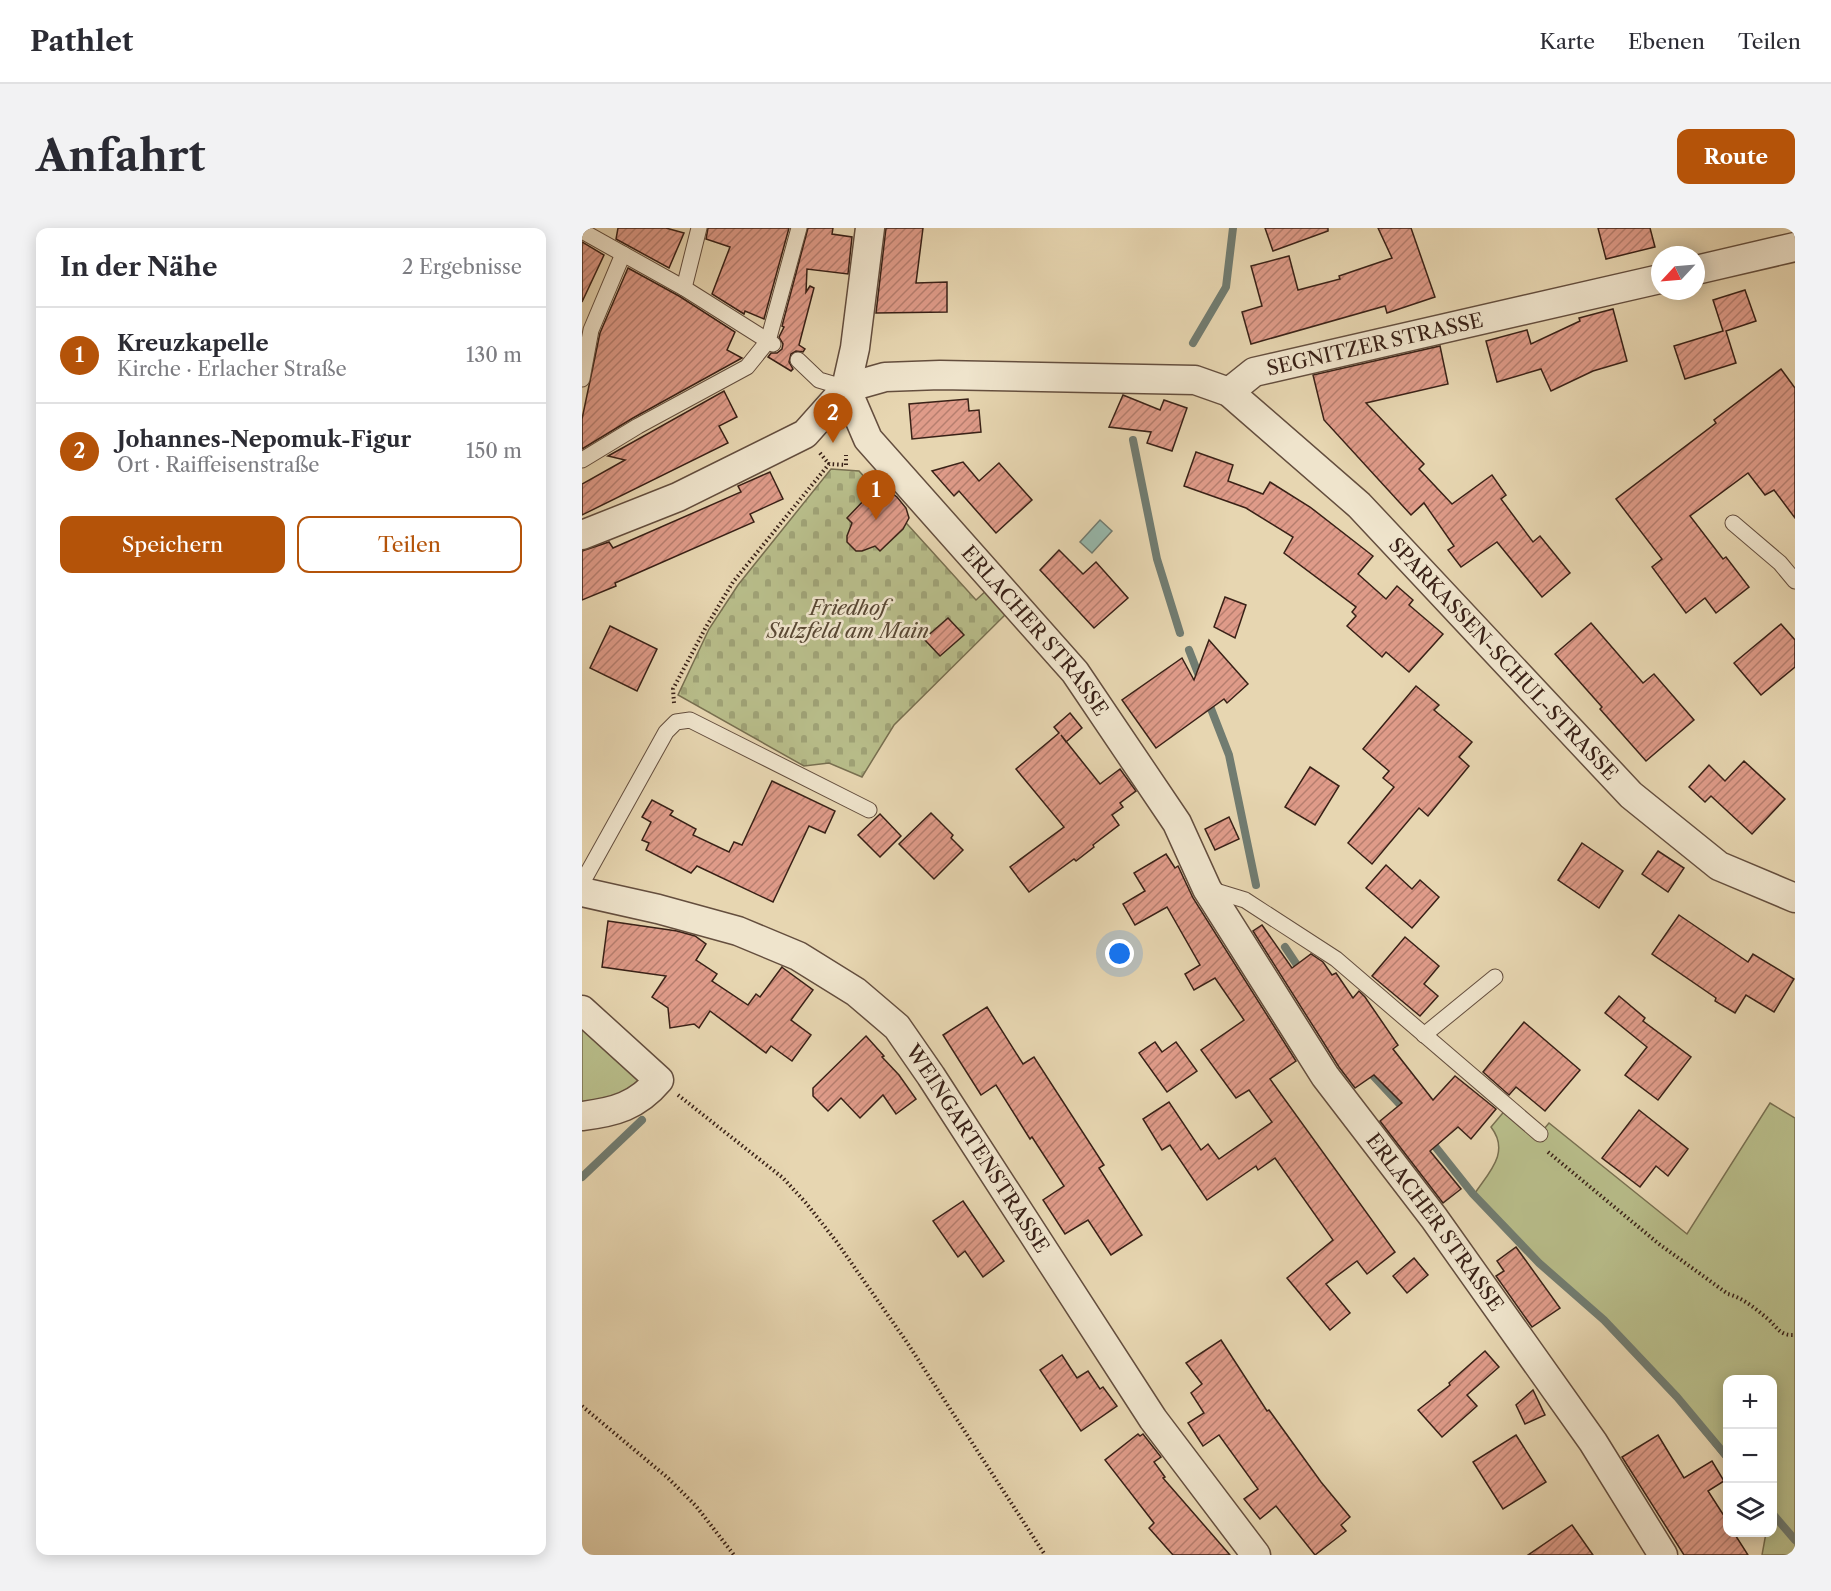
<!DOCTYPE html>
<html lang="de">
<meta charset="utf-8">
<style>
:root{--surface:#fff;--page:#f2f2f3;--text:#2b2b33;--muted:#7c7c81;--line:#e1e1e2;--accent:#b45309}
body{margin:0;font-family:"Libre Caslon Text",serif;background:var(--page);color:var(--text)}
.controls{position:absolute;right:18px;bottom:18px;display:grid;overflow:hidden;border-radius:12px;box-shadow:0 3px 15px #0003}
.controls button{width:54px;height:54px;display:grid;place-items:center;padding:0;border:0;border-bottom:2px solid var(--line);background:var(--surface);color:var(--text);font:30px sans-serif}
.compass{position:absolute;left:1069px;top:18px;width:54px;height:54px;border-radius:50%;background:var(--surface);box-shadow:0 3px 15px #0003;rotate:244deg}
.you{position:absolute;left:538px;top:726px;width:21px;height:21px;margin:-15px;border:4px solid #fff;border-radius:50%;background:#1a73e8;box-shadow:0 0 0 9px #1a73e833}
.badge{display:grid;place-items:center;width:39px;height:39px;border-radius:50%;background:var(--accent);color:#fff;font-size:20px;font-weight:700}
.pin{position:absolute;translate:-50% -50px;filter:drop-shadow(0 2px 3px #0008)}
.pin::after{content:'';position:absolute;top:32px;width:21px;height:18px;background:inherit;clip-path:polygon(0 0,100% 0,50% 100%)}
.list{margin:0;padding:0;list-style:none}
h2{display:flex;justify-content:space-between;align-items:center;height:78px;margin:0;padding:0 24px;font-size:26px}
h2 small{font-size:20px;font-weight:400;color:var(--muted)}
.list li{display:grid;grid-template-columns:39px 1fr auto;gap:18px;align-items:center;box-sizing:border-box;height:96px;padding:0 24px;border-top:2px solid var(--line)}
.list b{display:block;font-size:22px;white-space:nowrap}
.list p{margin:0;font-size:20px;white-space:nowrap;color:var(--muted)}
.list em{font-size:20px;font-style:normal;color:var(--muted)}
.actions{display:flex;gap:12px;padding:18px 24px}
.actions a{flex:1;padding:14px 0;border:2px solid var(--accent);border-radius:12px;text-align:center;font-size:21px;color:var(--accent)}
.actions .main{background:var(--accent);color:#fff}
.icon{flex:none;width:33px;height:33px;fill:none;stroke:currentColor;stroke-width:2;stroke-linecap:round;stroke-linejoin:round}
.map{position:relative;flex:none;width:1213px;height:1327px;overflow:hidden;border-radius:12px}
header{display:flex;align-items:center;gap:36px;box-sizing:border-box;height:84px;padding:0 30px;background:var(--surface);border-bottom:2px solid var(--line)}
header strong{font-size:28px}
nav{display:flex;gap:33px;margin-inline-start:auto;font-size:21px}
.intro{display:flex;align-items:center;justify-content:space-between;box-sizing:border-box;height:144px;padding:0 36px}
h1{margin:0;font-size:42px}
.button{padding:15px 27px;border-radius:12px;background:var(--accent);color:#fff;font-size:21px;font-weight:700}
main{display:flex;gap:36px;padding:0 36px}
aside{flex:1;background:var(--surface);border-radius:12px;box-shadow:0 3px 15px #0003}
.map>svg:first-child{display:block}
.green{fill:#b8bd8a;stroke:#786f50;stroke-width:1.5}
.cemetery{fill:url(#cemetery-stones);stroke:#786f50;stroke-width:1.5}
.water{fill:#97b9ad;stroke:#717c71;stroke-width:1.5}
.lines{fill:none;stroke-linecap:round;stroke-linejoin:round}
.stream{stroke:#717c71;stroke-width:8}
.building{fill:url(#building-hatch);stroke:#392117;stroke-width:1.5}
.lane-casing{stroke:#644e3e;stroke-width:17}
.street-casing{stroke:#644e3e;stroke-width:31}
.path{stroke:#392117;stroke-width:4;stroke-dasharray:1.5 3;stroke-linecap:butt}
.lane{stroke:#efe4cc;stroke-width:15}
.street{stroke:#efe4cc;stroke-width:28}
.labels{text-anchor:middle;stroke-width:5;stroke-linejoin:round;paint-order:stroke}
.street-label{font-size:20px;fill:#392117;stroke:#efe4cc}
.park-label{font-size:20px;font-style:italic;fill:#594834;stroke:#efe4cc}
</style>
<header>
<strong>Pathlet</strong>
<nav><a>Karte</a><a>Ebenen</a><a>Teilen</a></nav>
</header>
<div class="intro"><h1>Anfahrt</h1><a class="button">Route</a></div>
<main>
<aside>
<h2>In der Nähe<small>2 Ergebnisse</small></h2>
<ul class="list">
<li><span class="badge">1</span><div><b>Kreuzkapelle</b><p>Kirche · Erlacher Straße</p></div><em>130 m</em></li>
<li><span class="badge">2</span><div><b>Johannes-Nepomuk-Figur</b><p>Ort · Raiffeisenstraße</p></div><em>150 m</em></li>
</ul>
<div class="actions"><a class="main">Speichern</a><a>Teilen</a></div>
</aside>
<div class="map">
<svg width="1213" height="1327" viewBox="0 0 1213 1327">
<defs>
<pattern id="cemetery-stones" width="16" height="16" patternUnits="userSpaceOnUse" patternTransform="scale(1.5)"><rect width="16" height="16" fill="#b8bd8a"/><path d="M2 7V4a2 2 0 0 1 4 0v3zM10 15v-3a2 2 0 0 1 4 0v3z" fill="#9fa276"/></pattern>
<pattern id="building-hatch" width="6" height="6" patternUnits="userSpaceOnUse" patternTransform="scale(1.5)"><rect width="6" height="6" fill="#df9b89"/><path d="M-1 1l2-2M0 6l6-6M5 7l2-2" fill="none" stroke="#b67e6f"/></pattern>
</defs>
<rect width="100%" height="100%" fill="#e7d6b1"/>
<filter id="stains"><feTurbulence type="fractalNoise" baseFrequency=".00333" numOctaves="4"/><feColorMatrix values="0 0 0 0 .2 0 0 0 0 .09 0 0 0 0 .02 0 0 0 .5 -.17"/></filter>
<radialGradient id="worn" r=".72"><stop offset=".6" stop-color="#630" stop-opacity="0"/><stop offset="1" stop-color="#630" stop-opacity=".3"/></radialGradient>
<g class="green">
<path d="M 0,786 L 72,853 L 0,885 Z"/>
<path d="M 1188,875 L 1213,890 L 1213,1327 L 1180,1327 L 1184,1305 L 1190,1304 L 1190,1152 L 1146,1152 L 1145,1234 L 1094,1171 L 1021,1094 L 957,1037 L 891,968 C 906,945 929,925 909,899 L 925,880 L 957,907 L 967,895 L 1105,1006 Z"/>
</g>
<path class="cemetery" d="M 249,241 L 277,243 L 394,372 L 407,360 L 427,383 L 312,497 L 280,549 L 247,535 L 222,538 L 96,467 L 127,401 L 156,357 Z"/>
<path class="water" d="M 518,292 L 530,303 L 510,325 L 498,314 Z"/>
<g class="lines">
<g class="stream">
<path d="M 611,115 L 644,59 L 651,0"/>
<path d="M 551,212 L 575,331 L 598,405"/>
<path d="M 607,422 L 619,453"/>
<path d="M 626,473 L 647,527 L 674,657"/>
<path d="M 703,719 L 719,743"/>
<path d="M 784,840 L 825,884"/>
<path d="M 848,912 L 891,966 L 957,1035 L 1022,1092 L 1095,1169 L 1146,1230"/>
<path d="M 0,949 L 60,892"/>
<path d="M 1190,1285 L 1213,1312"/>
</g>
</g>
<g class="building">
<path d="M 36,0 L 84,0 L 102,5 L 87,40 L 34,11 Z"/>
<path d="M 126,0 L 207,0 L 182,91 L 163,83 L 162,86 L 130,66 L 148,19 L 124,11 Z"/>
<path d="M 226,0 L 251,0 L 250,6 L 270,9 L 266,46 L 225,41 L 224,64 L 228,58 L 232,60 L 217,117 L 223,121 L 221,124 L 214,123 L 209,126 L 207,134 L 211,141 L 209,143 L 186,129 L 189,125 L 195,125 L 200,121 L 201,116 L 197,109 L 202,99 L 200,98 Z"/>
<path d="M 304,0 L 341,0 L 334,55 L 365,54 L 365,84 L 294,85 Z"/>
<path d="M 683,0 L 746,0 L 746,3 L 691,23 Z"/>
<path d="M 796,0 L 829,0 L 853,69 L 805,85 L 803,78 L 669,116 L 660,84 L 680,78 L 669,38 L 707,28 L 716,62 L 758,51 L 757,48 L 810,30 Z"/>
<path d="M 1016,0 L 1068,0 L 1073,19 L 1024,31 Z"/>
<path d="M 0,14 L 22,27 L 0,74 Z"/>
<path d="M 46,40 L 97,68 L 153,104 L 145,122 L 160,130 L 51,190 L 0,221 L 0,191 L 18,105 Z"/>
<path d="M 1163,62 L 1174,93 L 1144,103 L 1154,135 L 1103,151 L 1092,118 L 1141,103 L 1131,72 Z"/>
<path d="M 1031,81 L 1045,133 L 1011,143 L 969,163 L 959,141 L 915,154 L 904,113 L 945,102 L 949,116 L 998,93 L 997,90 Z"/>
<path d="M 858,118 L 866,156 L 784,175 L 842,236 L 837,241 L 870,276 L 910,247 L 924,267 L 919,271 L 951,314 L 958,308 L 988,345 L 960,369 L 915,314 L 879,339 L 866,322 L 872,318 L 842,275 L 829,287 L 742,192 L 731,147 Z"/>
<path d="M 1199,141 L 1213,160 L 1213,290 L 1192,262 L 1183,267 L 1166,245 L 1108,288 L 1141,331 L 1144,329 L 1167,359 L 1134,385 L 1123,370 L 1104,385 L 1070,339 L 1080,331 L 1034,271 L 1134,195 L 1132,192 Z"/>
<path d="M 142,163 L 155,189 L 137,198 L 146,215 L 0,287 L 0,256 L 43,232 L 26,228 Z"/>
<path d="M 541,167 L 578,182 L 582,172 L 605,180 L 590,223 L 565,215 L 569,204 L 527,199 Z"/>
<path d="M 386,171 L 387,183 L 397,182 L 399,204 L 330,211 L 327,176 Z"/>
<path d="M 614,224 L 651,237 L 646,253 L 681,266 L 688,254 L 728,279 L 791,328 L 776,346 L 804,371 L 815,358 L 831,372 L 827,377 L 861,406 L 827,444 L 804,424 L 800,429 L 765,398 L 774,388 L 770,384 L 774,379 L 702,325 L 711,309 L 664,280 L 602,258 Z"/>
<path d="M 381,234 L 397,253 L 417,235 L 450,272 L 414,305 L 377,263 L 372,268 L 350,243 Z"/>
<path d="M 188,244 L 201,271 L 168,286 L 172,294 L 33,355 L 34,358 L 0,372 L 0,323 L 27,314 L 31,320 L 159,264 L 156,258 Z"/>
<path d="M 297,261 L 308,264 L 315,269 L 324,280 L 327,290 L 321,301 L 298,323 L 293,318 L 280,323 L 274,323 L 265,314 L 265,308 L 270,295 L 265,290 L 286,268 Z"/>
<path d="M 477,322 L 501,346 L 514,334 L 546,370 L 512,400 L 458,342 Z"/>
<path d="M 643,369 L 664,377 L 653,410 L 632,399 Z"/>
<path d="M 366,390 L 382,407 L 358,428 L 342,411 Z"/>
<path d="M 1009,395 L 1061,455 L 1072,446 L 1112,492 L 1064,533 L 1018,481 L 1020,479 L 973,426 Z"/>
<path d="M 1199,396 L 1213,412 L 1213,439 L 1179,467 L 1152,435 Z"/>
<path d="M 28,398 L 75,421 L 55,463 L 8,440 Z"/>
<path d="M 627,412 L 666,456 L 645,475 L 642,471 L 574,520 L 540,472 L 600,430 L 612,452 Z"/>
<path d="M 834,458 L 857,477 L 852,482 L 890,514 L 877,529 L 887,538 L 846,588 L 837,580 L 790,636 L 766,615 L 812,559 L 801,550 L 807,543 L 781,521 Z"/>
<path d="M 488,485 L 500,500 L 484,514 L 479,507 L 518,556 L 538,541 L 554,563 L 538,575 L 541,579 L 530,587 L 537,597 L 511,617 L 512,619 L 494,633 L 492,631 L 447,664 L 428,639 L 482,599 L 434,541 L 477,505 L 472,499 Z"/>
<path d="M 1162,533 L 1203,571 L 1170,606 L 1129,568 L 1123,574 L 1107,559 L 1127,537 L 1143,553 Z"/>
<path d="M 728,539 L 757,558 L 733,597 L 703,579 Z"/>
<path d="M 190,553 L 253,583 L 243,605 L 227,598 L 191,674 L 115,638 L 109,645 L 64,622 L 67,615 L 60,612 L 69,594 L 60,589 L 70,572 L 91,583 L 88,587 L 114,601 L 111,607 L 147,624 L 152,614 L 160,617 Z"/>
<path d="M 349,585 L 371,607 L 369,610 L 381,622 L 352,651 L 317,616 Z"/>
<path d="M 298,586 L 319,608 L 298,629 L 276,607 Z"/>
<path d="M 647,589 L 657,611 L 633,622 L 623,601 Z"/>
<path d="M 1000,615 L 1041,643 L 1017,680 L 976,652 Z"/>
<path d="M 1076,623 L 1102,640 L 1086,664 L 1060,646 Z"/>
<path d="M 584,626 L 593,640 L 596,638 L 611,670 L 714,833 L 688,851 L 813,1024 L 785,1046 L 775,1033 L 744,1056 L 768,1085 L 748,1102 L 705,1050 L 751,1012 L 693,930 L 676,942 L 674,938 L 625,972 L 588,917 L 580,922 L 561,891 L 587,874 L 619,922 L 626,916 L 637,931 L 690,894 L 667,862 L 654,870 L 619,822 L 662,792 L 633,750 L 612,762 L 603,746 L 618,737 L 585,679 L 553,697 L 541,676 L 563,663 L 552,645 Z"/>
<path d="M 804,637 L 830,661 L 838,652 L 857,669 L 830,700 L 784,660 Z"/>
<path d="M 1097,687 L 1166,734 L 1171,726 L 1212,751 L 1192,784 L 1164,767 L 1153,785 L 1133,773 L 1134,770 L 1070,726 Z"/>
<path d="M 26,693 L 95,703 L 113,708 L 124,716 L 114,732 L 135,746 L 130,753 L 166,777 L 174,766 L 178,769 L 200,739 L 201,740 L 231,762 L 209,792 L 229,807 L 210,833 L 189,818 L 184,825 L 128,783 L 117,800 L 112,796 L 88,800 L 86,780 L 70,769 L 84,748 L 20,739 Z"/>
<path d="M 680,697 L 710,740 L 729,726 L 741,734 L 750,747 L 754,745 L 771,770 L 777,763 L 783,769 L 816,817 L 811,821 L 851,872 L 873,848 L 914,881 L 889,911 L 876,899 L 848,923 L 879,961 L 861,975 L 798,893 L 820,875 L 792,847 L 773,860 L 757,839 L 671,703 Z"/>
<path d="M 823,709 L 857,738 L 842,756 L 856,768 L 838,788 L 790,748 Z"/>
<path d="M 1037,768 L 1063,790 L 1061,793 L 1109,829 L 1076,872 L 1043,847 L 1065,819 L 1023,785 Z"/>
<path d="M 405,779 L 441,836 L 452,829 L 522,937 L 517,940 L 560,1007 L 529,1027 L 506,992 L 483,1006 L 461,972 L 482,958 L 450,909 L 448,911 L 414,857 L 399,867 L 361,807 Z"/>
<path d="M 942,794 L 998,842 L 963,883 L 934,859 L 927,867 L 901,844 Z"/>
<path d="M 284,808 L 302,828 L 300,829 L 317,847 L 334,871 L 314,886 L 301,867 L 278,890 L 259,870 L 246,883 L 231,868 L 231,860 Z"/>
<path d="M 573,814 L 580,824 L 594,814 L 615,843 L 585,864 L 557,825 Z"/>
<path d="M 1057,882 L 1106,921 L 1086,948 L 1074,938 L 1058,959 L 1020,930 Z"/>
<path d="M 381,973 L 422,1033 L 401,1049 L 383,1023 L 376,1029 L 351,993 Z"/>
<path d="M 934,1019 L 978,1080 L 950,1099 L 914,1048 L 922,1043 L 915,1033 Z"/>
<path d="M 832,1030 L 846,1047 L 825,1065 L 811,1048 Z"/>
<path d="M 639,1112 L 685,1183 L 687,1182 L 739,1254 L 768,1289 L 759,1297 L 764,1303 L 733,1327 L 694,1278 L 678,1291 L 662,1271 L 676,1261 L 637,1207 L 621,1218 L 606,1195 L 622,1185 L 609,1165 L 620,1156 L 604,1135 Z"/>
<path d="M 903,1123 L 917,1139 L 885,1167 L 895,1178 L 860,1209 L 836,1182 L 868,1157 L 867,1155 Z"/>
<path d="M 480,1127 L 495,1150 L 506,1143 L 518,1161 L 521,1159 L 535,1178 L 499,1203 L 458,1142 Z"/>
<path d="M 951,1162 L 963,1187 L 943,1196 L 934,1177 Z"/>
<path d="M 556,1206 L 558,1208 L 561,1206 L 579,1229 L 572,1234 L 583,1249 L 581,1250 L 648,1327 L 591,1327 L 567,1300 L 572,1295 L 523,1232 Z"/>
<path d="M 934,1207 L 964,1254 L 921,1281 L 891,1234 Z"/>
<path d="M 1076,1207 L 1102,1250 L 1130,1233 L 1142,1253 L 1126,1263 L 1146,1294 L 1146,1305 L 1152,1305 L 1166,1327 L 1102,1327 L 1040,1229 Z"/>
<path d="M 990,1297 L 1011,1327 L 946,1327 Z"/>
</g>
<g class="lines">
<g class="lane-casing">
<g id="lane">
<path d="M 0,3 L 102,60 L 191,116"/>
<path d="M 102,60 L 117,0"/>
<path d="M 216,132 L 237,152 L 264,160"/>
<path d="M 0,151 L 9,102 L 41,26"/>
<path d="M 0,232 L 56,198 L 165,139 L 186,113 L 217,0"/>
<path d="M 1151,295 L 1198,335 L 1213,353"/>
<path d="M 0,655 L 84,504 L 94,494 L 108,492 L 287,582"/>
<path d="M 627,661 L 663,672 L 754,731 L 958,906"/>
<path d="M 842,807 L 913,749"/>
</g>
</g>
<g class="street-casing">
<g id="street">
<path d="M 1114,42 L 1213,19"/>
<path id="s1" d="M 264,160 L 286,211 L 493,444 L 595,595 L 625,661 L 743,848 L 852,990 L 1011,1214 L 1081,1327"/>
<path id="s2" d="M 264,160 L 303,149 L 358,147 L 613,152 L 647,164 L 777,277 L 1049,567 L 1137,638 L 1213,670"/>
<path id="s3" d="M 647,164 L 672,144 L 1078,51"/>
<path d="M 0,307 L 96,269 L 223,206 L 264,160 L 273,120 L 288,0"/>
<path id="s4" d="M 0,664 L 76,681 L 156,703 L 216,728 L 274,764 L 315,799 L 349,848 L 571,1191 L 674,1327"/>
<path d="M 0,782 L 77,852 C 55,878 33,884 0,888"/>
</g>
</g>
<g class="path">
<path d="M 238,225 L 247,236"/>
<path d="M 92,475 L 91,461 L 124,399 L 151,354 L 247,236 L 264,237 L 264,227"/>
<path d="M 96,867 L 201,950 L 224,975 L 254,1013 L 324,1113 L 463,1327"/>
<path d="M 966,924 L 1077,1016 L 1146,1066 C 1161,1070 1174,1081 1186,1091 C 1196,1100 1198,1108 1213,1107"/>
<path d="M 0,1178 L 86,1250 L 114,1278 L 152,1327"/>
</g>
<use href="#lane" class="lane"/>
<use href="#street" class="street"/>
</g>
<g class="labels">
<g class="street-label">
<text dy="7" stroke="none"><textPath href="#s3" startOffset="156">SEGNITZER STRASSE</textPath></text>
<text dy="7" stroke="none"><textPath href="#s1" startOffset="310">ERLACHER STRASSE</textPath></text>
<text dy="7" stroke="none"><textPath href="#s2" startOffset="770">SPARKASSEN-SCHUL-STRASSE</textPath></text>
<text dy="7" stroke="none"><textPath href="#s4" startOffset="494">WEINGARTENSTRASSE</textPath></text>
<text dy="7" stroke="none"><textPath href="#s1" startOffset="1026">ERLACHER STRASSE</textPath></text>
</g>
<g class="park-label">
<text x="266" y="387">Friedhof<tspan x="266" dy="23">Sulzfeld am Main</tspan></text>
</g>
</g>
<rect width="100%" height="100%" filter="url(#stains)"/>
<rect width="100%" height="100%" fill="url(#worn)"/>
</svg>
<div class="controls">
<button>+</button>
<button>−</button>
<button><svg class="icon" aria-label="layers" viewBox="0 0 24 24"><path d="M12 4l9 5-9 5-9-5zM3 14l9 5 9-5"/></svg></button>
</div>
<svg class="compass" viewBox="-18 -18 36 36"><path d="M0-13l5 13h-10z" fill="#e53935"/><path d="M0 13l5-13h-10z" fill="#7c7c81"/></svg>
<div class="you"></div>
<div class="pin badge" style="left:294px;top:292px">1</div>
<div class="pin badge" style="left:251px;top:215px">2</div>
</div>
</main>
